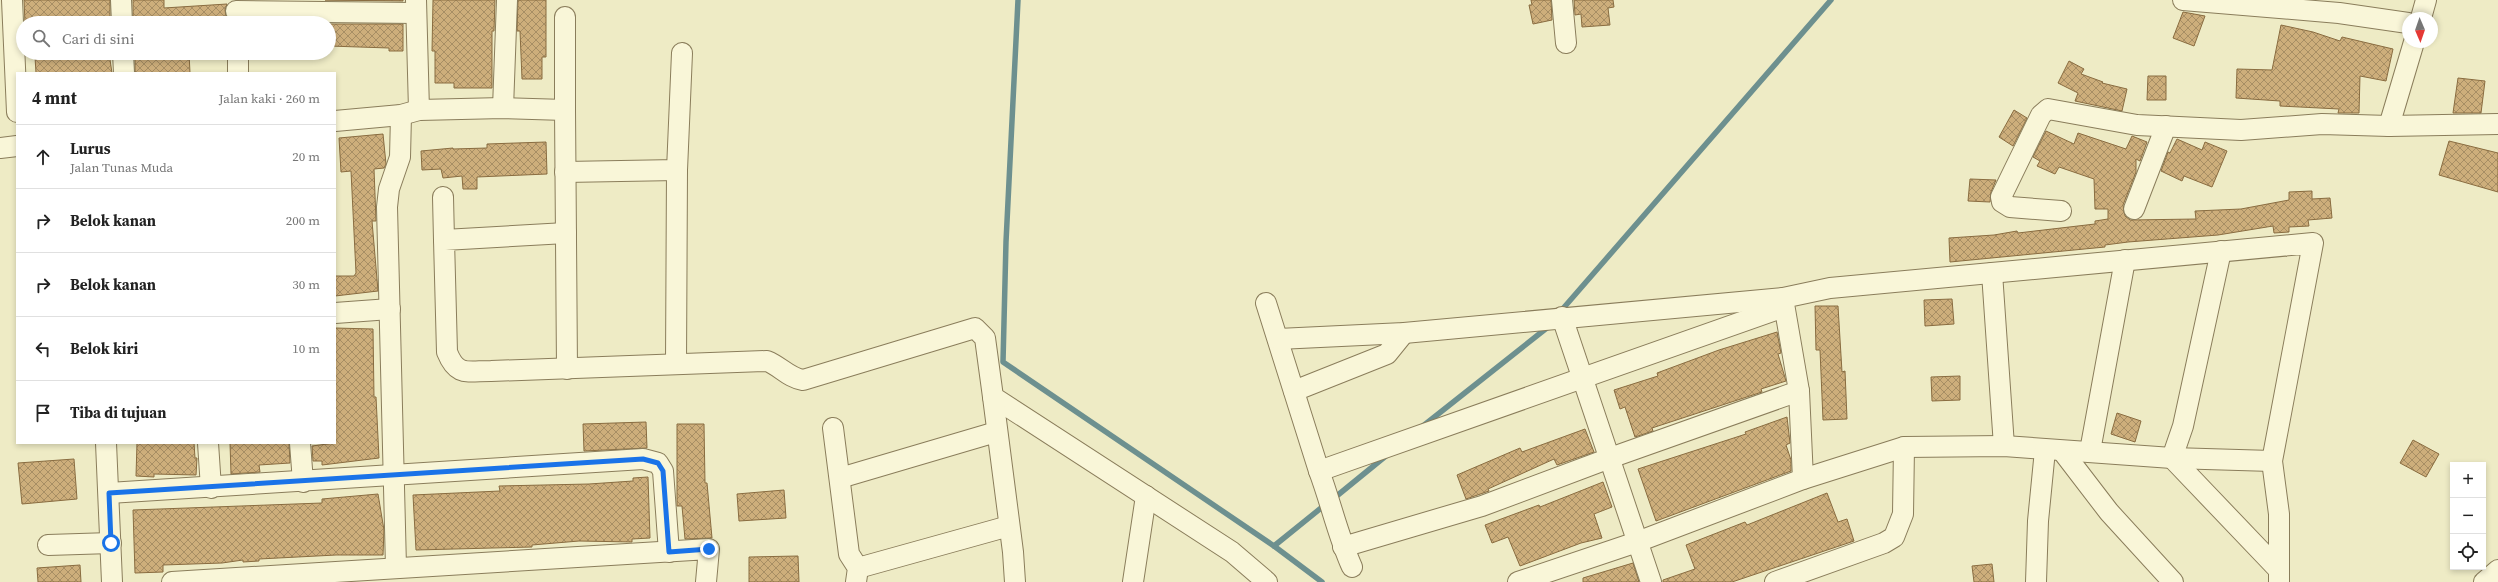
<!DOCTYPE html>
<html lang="id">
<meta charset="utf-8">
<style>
:root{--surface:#fff;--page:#f2f2f2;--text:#222;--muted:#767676;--line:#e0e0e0}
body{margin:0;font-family:"Source Serif 4",serif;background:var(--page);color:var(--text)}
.controls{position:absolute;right:12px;bottom:12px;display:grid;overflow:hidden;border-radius:0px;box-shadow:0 2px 6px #0003}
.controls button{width:36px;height:36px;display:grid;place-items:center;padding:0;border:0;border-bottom:1px solid var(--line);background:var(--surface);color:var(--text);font:20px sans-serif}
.compass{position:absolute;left:2402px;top:12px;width:36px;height:36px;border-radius:50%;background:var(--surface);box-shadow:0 2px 6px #0003;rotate:178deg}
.stop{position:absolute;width:12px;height:12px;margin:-9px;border:3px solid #1a73e8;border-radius:50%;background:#fff}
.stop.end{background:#1a73e8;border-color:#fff;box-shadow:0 1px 4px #0008}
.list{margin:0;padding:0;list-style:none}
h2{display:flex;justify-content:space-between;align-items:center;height:52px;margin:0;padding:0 16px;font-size:17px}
h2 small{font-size:13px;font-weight:400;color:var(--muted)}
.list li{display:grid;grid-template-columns:26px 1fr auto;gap:12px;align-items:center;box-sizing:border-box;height:64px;padding:0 16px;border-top:1px solid var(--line)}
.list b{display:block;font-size:15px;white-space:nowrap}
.list p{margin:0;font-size:13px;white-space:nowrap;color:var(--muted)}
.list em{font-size:13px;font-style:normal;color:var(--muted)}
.icon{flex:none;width:22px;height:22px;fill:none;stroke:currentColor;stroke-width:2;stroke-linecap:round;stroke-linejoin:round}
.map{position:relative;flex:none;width:2498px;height:582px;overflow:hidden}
.search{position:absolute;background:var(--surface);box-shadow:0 2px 6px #0003;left:16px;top:16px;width:320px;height:44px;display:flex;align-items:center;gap:10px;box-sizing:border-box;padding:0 14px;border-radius:22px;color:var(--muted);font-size:15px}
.panel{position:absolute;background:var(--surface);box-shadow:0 2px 6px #0003;left:16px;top:72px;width:320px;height:372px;border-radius:0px}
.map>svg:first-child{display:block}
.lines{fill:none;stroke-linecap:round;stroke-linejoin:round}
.stream{stroke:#6d908f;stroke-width:5.5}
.building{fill:url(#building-cross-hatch);stroke:#896c40}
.minor-casing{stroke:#8a7d5b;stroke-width:22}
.minor{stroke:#f9f6d8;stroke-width:20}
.route{stroke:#1a73e8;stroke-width:5}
</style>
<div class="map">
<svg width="2498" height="582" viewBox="0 0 2498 582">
<defs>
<pattern id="building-cross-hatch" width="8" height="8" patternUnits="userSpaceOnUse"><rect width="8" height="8" fill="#cdae7b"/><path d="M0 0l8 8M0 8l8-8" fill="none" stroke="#a78e64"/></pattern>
</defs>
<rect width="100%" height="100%" fill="#eeebc5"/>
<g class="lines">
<g class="stream">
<path d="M 1018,0 L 1006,242 L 1003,362 L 1274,546 L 1322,582"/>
<path d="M 1560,312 L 1831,0"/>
<path d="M 1423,426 L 1548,327"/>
<path d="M 1333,499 L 1387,455"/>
<path d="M 1274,546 L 1326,504"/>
</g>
</g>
<g class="building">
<path d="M 24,0 L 110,0 L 110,23 L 25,23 Z"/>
<path d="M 133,0 L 164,0 L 164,8 L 227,4 L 225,10 L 226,16 L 232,23 L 133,23 Z"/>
<path d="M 325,0 L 403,0 L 403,1 Z"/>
<path d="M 433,0 L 495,0 L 494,31 L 492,31 L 492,88 L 454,88 L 454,83 L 435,83 L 435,51 L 432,51 Z"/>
<path d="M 518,0 L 546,0 L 546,57 L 542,57 L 542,79 L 522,79 L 520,31 L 517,31 Z"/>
<path d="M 1531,0 L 1551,0 L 1552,20 L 1533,24 L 1529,5 L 1532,5 Z"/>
<path d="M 1574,0 L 1613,0 L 1614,7 L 1608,8 L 1610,25 L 1582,27 L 1581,14 L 1575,15 Z"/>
<path d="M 2183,12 L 2205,16 L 2194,46 L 2173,38 Z"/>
<path d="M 329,24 L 403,24 L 403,51 L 389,51 L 389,48 L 329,46 Z"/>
<path d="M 2281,25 L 2313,32 L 2340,41 L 2342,37 L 2393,49 L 2386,81 L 2360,76 L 2359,113 L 2338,113 L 2339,109 L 2280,106 L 2280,101 L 2236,98 L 2237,69 L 2272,70 Z"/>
<path d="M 81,53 L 109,53 L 112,73 L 36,73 L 35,57 Z"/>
<path d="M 168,53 L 189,53 L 190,73 L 135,73 L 135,59 L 168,58 Z"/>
<path d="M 2069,61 L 2084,69 L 2081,74 L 2103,82 L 2102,83 L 2127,89 L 2122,111 L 2075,101 L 2078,93 L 2058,83 Z"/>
<path d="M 2148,76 L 2166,76 L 2166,100 L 2147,100 Z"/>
<path d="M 2458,78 L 2485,81 L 2481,113 L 2453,113 Z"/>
<path d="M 2014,110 L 2027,118 L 2013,146 L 1999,137 Z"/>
<path d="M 2046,131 L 2074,144 L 2078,133 L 2126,149 L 2132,136 L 2147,142 L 2140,161 L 2136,159 L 2136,172 L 2123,205 L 2125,216 L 2130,220 L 2196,219 L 2195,211 L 2241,209 L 2289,200 L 2289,192 L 2312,191 L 2312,199 L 2330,198 L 2332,218 L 2308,220 L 2309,226 L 2289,227 L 2289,232 L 2274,233 L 2273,226 L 2218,235 L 2128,242 L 2105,245 L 2105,247 L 1950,262 L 1949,238 L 1994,235 L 2017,231 L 2018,233 L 2095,224 L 2095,221 L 2108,219 L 2108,209 L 2095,209 L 2094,179 L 2059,167 L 2055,174 L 2037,166 L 2040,161 L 2033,157 Z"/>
<path d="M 383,134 L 386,164 L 384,168 L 374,169 L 376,221 L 372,221 L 378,291 L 335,296 L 335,276 L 354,276 L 356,273 L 351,171 L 341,172 L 339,138 Z"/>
<path d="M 2177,139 L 2202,150 L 2205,142 L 2227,151 L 2212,187 L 2184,176 L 2182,181 L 2161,171 L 2168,152 L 2170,153 Z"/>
<path d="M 2449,141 L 2498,153 L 2498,192 L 2439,175 Z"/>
<path d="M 546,142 L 547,174 L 477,177 L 477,189 L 463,189 L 462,176 L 443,178 L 441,169 L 422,170 L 421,151 L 453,148 L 453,149 L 487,148 L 487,144 Z"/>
<path d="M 1970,179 L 1996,180 L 1991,192 L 1990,202 L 1968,201 Z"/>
<path d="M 1952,299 L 1954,324 L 1925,326 L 1924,300 Z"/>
<path d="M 1815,306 L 1838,306 L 1842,372 L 1845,371 L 1847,419 L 1823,420 L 1820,350 L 1816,350 Z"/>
<path d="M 335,328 L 373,329 L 374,397 L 376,397 L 379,458 L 322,465 L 322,461 L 313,461 L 312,446 L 335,443 Z"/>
<path d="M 1777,332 L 1781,353 L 1778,354 L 1786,381 L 1761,389 L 1762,392 L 1652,428 L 1653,431 L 1635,437 L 1625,407 L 1620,409 L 1614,390 L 1658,376 L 1657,373 L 1719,350 Z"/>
<path d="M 1960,376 L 1960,400 L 1932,401 L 1931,377 Z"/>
<path d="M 2117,413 L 2141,421 L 2135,442 L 2111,434 Z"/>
<path d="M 1787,417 L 1790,443 L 1786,445 L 1791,460 L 1791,471 L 1656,521 L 1638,469 L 1746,434 L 1745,432 Z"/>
<path d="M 646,422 L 647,448 L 584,451 L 583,424 Z"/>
<path d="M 677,424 L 704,424 L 705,483 L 707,483 L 712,538 L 685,539 L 682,506 L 677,506 Z"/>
<path d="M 1585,429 L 1594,452 L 1557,465 L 1554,459 L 1488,489 L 1489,491 L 1466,499 L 1457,475 L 1520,448 L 1522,452 Z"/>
<path d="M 2413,440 L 2439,454 L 2426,477 L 2400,463 Z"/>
<path d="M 137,443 L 194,443 L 195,458 L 197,458 L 196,475 L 154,474 L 154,477 L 136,476 Z"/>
<path d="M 230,443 L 289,443 L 290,463 L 259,465 L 260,472 L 231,474 Z"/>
<path d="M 74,459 L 77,499 L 22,504 L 18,463 Z"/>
<path d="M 648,477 L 650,538 L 632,539 L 632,542 L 579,541 L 532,545 L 532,547 L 416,550 L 413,495 L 500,491 L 499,486 L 589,484 L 633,481 L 633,478 Z"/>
<path d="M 1603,482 L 1612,507 L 1594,514 L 1602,538 L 1581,543 L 1520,566 L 1508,537 L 1492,543 L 1485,525 L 1539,505 L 1540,507 Z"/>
<path d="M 784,490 L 786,518 L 739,521 L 737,494 Z"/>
<path d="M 1827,493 L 1838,522 L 1847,519 L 1854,541 L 1732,582 L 1663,582 L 1663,580 L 1695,569 L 1686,545 L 1745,522 L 1747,525 Z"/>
<path d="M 378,494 L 384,530 L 383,555 L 336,555 L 259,559 L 259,561 L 243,562 L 243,560 L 222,563 L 163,565 L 163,572 L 135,573 L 133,510 L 322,503 L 322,499 Z"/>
<path d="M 798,556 L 799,582 L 749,582 L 749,557 Z"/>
<path d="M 1633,563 L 1639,582 L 1583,582 L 1583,578 Z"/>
<path d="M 1992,564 L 1994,582 L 1974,582 L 1972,566 Z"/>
<path d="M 80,565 L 81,582 L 38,582 L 37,568 Z"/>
</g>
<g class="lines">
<g class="minor-casing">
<g id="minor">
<path d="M 12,0 L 17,112"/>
<path d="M 121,0 L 122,23"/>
<path d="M 416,0 L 419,110"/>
<path d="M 1562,0 L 1566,43"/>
<path d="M 2183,0 L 2339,13 L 2408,23"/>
<path d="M 236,11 L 416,13"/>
<path d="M 2421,18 L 2426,0"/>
<path d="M 123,53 L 124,73"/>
<path d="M 238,53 L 238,73"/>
<path d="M 503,108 L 507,0"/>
<path d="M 565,110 L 565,17"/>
<path d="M 335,121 L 401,115 L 419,110 L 503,108 L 565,110 L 567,369"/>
<path d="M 2389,126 L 2414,42"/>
<path d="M 0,148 L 17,146"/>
<path d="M 565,172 L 677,170 L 682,53"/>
<path d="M 443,197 L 444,240"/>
<path d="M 2134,209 L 2166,126"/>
<path d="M 2061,211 L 2010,207 L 2002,202 L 2001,197 L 2041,115 L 2048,109 L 2137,125 L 2241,130 L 2322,124 L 2389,126 L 2498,124"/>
<path d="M 566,233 L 444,240 L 447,352 C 457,377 467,371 491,371 L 767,361 C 780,366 789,378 803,380 L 975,328 L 985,338 L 993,397 L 1232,552 L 1267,582"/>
<path d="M 1992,273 L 2004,446"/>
<path d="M 1266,303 L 1319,471 C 1331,503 1338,536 1352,567"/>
<path d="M 335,313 L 390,309"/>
<path d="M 1562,317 L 1651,582"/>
<path d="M 1278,339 L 1404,333 L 1783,298"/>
<path d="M 676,364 L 677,170"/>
<path d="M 1294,391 L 1387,354 L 1404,333"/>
<path d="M 993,397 L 1013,552 L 1015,582"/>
<path d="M 833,428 L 849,554 L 858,568 L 856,582"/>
<path d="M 106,443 L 112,582"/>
<path d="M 208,443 L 211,488"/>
<path d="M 300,443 L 303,482"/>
<path d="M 2090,451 L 2125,260"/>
<path d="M 2063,452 L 2109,512 L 2173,582"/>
<path d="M 2172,458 L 2183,426 L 2221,251"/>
<path d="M 2172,458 L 2278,569"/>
<path d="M 1319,471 L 1784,307"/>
<path d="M 840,478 L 996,432"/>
<path d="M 1803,479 L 1799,391 L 1783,298 L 1830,288 L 2313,243 L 2272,461 L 2279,514 L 2279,582"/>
<path d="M 109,493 L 643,459 L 658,463 L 663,471 L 669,552"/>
<path d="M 48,545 L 111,543"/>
<path d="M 1343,547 L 1482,506 L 1610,458 L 1799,391"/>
<path d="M 396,567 L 387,207 L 389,189 L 400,157 L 401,115"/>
<path d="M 858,568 L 1009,526"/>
<path d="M 172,582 L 709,549 L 706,582"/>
<path d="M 1133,582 L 1146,496"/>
<path d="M 1518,582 L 1637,542 L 1803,479 L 1904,447 L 2004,446 L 2172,458 L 2272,461"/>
<path d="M 1775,582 L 1884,543 L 1894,537 L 1903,514 L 1904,447"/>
<path d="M 2036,582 L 2038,521 L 2045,450"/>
<path d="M 2484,582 L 2498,570"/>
</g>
</g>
<use href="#minor" class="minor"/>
</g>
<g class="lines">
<path class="route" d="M 111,543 L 109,493 L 643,459 L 658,463 L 663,471 L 669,552 L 709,549"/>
</g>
</svg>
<div class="controls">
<button>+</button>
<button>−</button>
<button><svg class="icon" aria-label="locate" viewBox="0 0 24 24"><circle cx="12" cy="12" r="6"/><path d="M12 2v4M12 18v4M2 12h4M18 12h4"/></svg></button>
</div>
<svg class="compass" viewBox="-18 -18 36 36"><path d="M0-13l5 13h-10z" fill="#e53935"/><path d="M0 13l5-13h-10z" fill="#767676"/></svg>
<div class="stop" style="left:111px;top:543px"></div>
<div class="stop end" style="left:709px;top:549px"></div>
<div class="search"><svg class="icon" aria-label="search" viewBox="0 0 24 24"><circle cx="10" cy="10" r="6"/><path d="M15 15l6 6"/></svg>Cari di sini</div>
<section class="panel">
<h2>4 mnt<small>Jalan kaki · 260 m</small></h2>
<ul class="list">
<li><svg class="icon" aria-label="ahead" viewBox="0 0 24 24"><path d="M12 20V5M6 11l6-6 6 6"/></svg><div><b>Lurus</b><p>Jalan Tunas Muda</p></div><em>20 m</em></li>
<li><svg class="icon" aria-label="right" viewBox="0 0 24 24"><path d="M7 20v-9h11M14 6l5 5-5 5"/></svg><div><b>Belok kanan</b></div><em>200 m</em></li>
<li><svg class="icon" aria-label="right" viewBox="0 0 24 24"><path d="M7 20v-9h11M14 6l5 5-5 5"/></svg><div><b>Belok kanan</b></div><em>30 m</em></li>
<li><svg class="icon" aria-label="left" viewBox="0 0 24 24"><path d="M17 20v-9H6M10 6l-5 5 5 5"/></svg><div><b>Belok kiri</b></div><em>10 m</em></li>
<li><svg class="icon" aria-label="arrive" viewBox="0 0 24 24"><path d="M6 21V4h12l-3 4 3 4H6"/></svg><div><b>Tiba di tujuan</b></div></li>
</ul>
</section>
</div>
